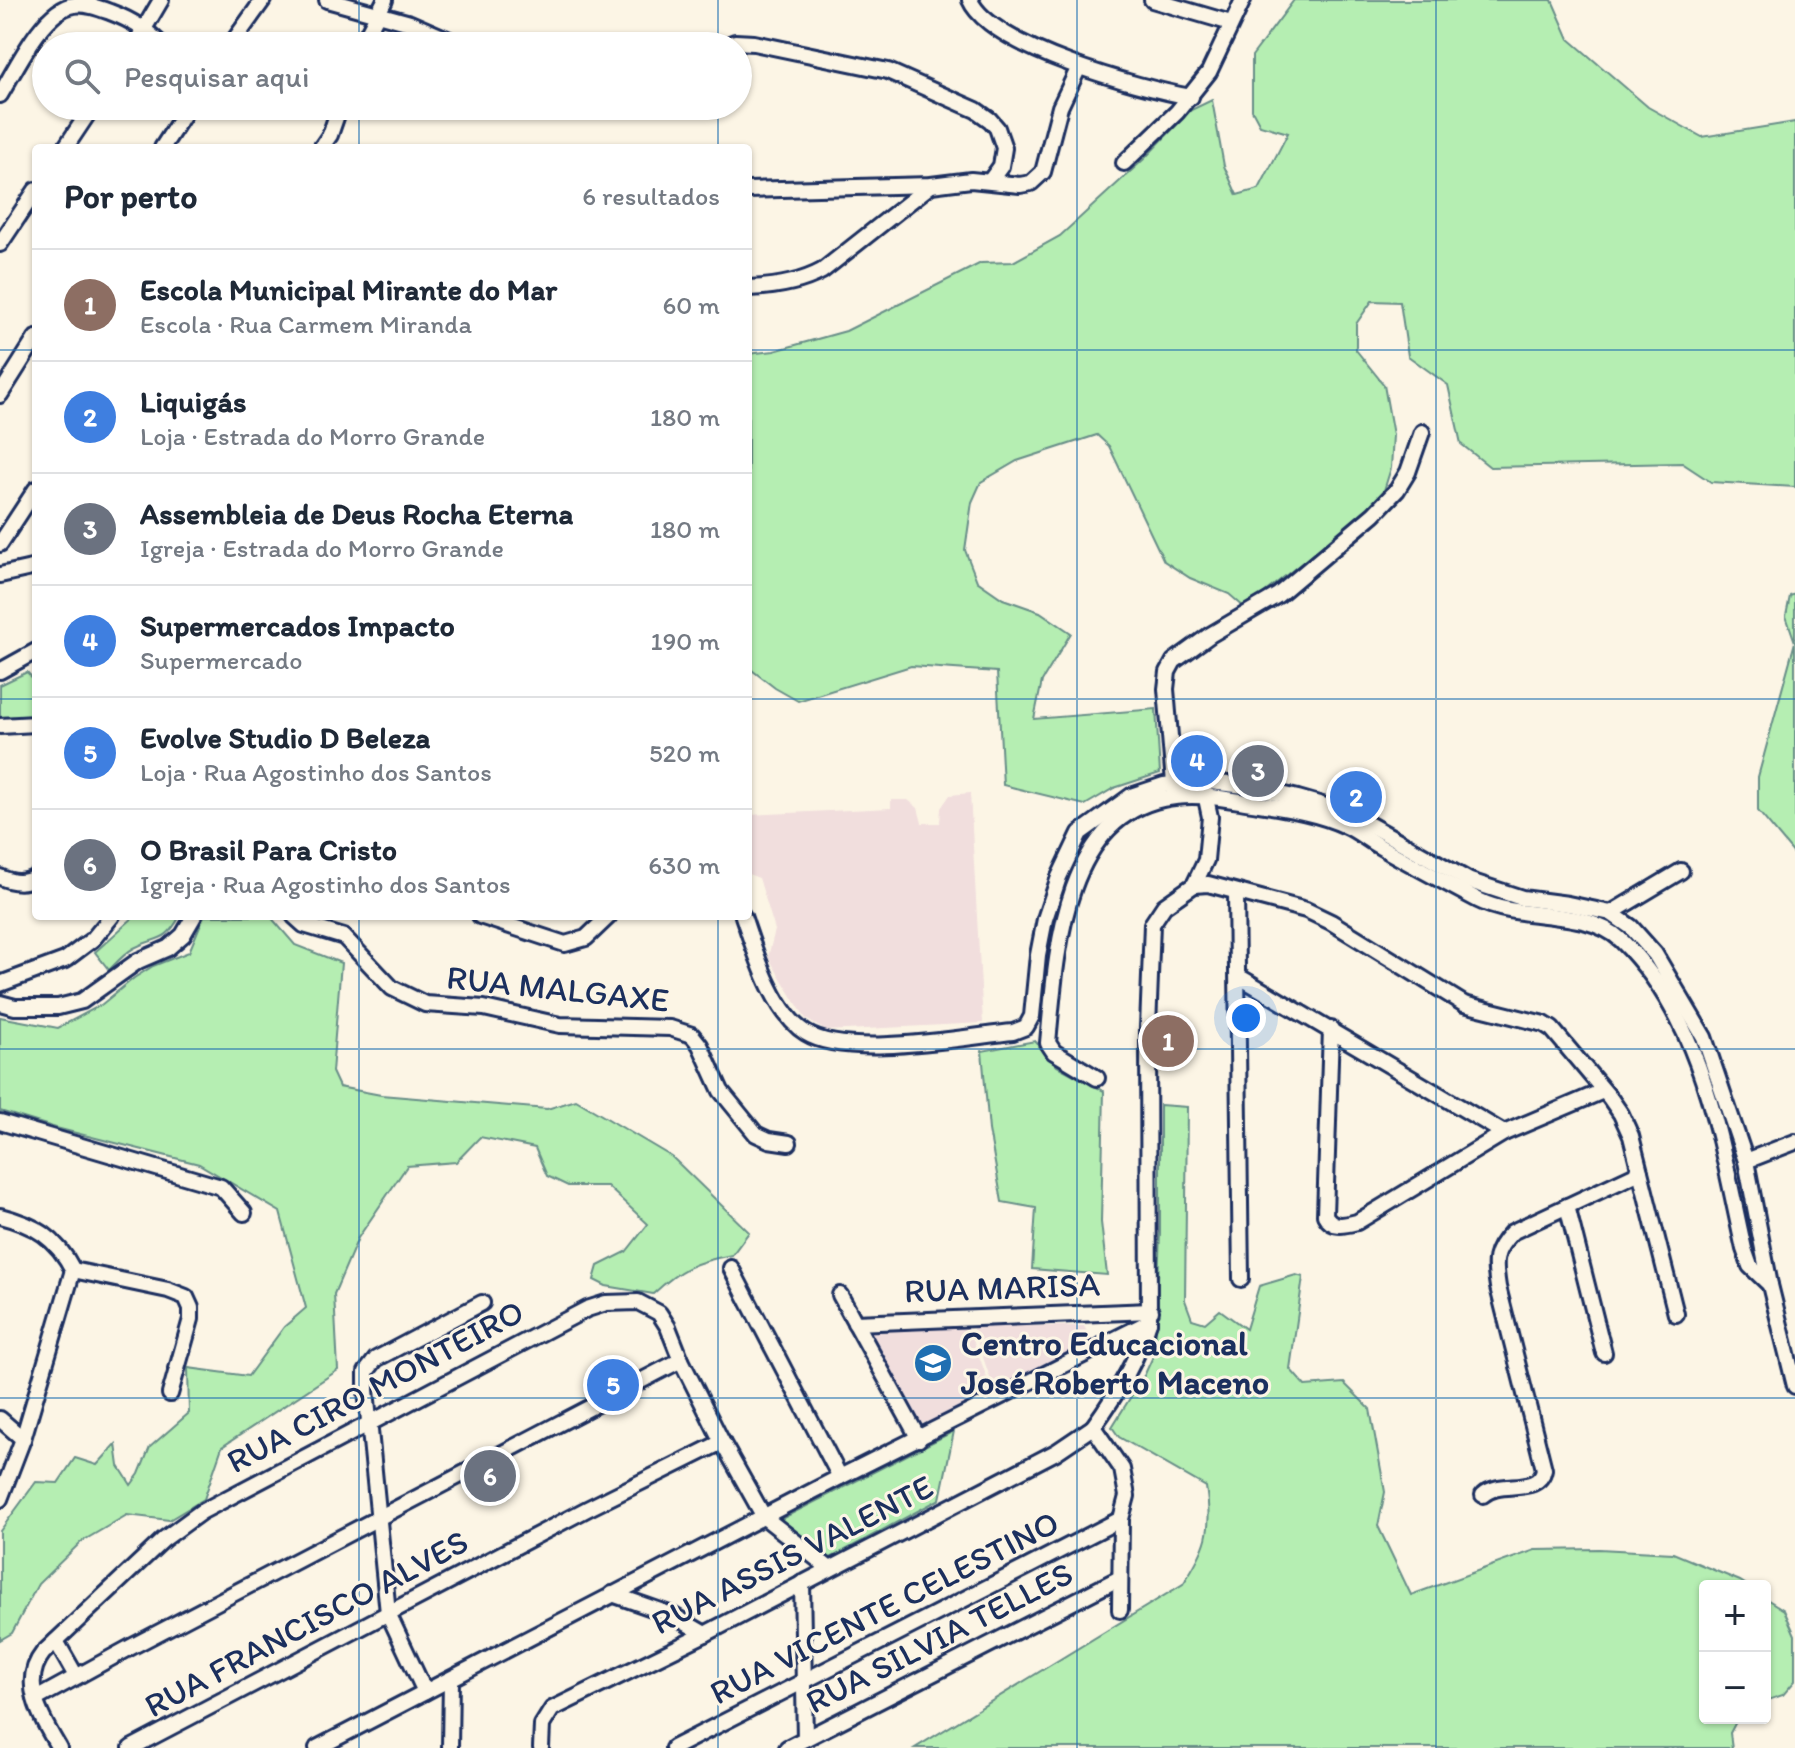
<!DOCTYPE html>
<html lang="pt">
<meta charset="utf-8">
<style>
:root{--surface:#fff;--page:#f2f2f3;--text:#1f2937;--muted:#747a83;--line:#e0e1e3;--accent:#0f766e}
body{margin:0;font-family:Itim,sans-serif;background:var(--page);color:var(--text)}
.controls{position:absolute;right:24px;bottom:24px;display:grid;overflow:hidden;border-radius:8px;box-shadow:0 2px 6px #0004}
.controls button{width:72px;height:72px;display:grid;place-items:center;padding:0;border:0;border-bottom:2px solid var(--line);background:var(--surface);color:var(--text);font:40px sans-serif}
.you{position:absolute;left:1246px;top:1018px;width:28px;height:28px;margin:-20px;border:6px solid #fff;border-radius:50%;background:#1a73e8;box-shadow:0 0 0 12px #1a73e833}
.badge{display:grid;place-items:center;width:52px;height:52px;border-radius:50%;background:var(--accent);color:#fff;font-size:26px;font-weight:700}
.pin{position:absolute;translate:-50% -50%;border:4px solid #fff;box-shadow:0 2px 8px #0006}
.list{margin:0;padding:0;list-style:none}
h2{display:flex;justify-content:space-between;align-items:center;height:104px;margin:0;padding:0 32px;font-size:34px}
h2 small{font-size:26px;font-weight:400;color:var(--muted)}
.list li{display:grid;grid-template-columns:52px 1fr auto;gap:24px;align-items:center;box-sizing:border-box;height:112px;padding:0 32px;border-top:2px solid var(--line)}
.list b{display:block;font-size:30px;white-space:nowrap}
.list p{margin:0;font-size:26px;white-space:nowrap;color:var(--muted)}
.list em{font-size:26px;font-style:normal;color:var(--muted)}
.icon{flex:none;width:44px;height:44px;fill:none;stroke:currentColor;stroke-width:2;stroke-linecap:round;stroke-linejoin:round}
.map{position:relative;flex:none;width:1795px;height:1748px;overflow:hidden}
.search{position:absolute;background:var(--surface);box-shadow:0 2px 6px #0004;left:32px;top:32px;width:720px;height:88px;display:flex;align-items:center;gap:20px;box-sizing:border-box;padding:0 28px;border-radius:44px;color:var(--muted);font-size:30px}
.panel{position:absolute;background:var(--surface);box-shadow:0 2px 6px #0004;left:32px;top:144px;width:720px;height:776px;border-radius:8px}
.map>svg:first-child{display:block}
.built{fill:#f1dedd}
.green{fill:#b5eeb2;stroke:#688e88;stroke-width:2}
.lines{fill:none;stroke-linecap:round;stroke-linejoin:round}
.minor-casing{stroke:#1b2f5e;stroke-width:20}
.minor{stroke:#fcf5e5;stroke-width:14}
.grid{fill:none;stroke:#1f6fb2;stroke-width:2;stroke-opacity:0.55}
.labels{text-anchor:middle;stroke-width:6;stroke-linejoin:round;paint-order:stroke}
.street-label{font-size:34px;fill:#1b2f5e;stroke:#fcf5e5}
.poi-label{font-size:34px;font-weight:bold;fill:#1b2f5e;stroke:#fcf5e5;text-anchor:start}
</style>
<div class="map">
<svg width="1795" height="1748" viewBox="0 0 1795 1748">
<rect width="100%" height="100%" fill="#fcf5e5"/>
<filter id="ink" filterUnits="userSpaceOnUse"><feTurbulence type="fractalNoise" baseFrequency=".0125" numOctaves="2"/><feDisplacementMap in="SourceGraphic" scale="16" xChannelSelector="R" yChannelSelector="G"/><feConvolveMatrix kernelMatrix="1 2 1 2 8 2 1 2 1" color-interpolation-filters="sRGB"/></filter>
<g filter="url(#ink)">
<g class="built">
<path d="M 970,793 L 983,1023 L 826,1031 L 806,1019 L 768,957 L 775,930 L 759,878 L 748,874 L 748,815 L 891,808 L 891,800 L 908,800 L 918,808 L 922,823 L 940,823 L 941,808 L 950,795 Z"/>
<path d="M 1159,1015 L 1176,1016 L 1175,1065 L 1161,1065 Z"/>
<path d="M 885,1325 L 969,1328 L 992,1392 L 924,1424 L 917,1422 L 870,1335 L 873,1330 Z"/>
<path d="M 972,1326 L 1084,1326 L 1093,1344 L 995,1392 Z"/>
</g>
<g class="green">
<path d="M 1294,0 L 1552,0 L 1569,39 L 1648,107 L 1702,137 L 1795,122 L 1795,487 L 1711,482 L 1682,463 L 1490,467 L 1461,444 L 1448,385 L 1408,356 L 1400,302 L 1372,301 L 1356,324 L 1356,350 L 1384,385 L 1393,435 L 1391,468 L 1381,500 L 1245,608 L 1229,594 L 1190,578 L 1164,561 L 1109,446 L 1097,435 L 1017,461 L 981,482 L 972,502 L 965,550 L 977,581 L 1003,599 L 1040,612 L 1071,633 L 1042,681 L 1034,719 L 1156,709 L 1160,773 L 1114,788 L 1085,805 L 1003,785 L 997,672 L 911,666 L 798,701 L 775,688 L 748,667 L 748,354 L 774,351 L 846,331 L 981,263 L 1013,262 L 1060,236 L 1144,159 L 1191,110 L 1212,100 L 1224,166 L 1237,195 L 1259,189 L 1288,133 L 1260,125 L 1252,110 L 1252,56 Z"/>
<path d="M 1795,594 L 1795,855 L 1758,811 L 1758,777 L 1795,642 L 1786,616 L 1790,596 Z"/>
<path d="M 27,672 L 36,682 L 36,719 L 0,721 L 0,685 Z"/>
<path d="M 135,916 L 180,916 C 164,945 158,935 134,948 C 125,953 116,963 109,970 L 95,952 Z"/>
<path d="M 204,916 L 270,916 L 295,945 L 341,963 L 332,1072 L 339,1087 L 381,1095 L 547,1109 L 576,1100 L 672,1157 L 749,1232 L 732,1255 C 694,1262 681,1268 653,1294 L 606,1286 L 594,1280 L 598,1266 L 626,1252 L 648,1224 L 607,1186 L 568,1186 L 547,1176 L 535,1148 L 480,1137 L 456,1162 L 407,1166 L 358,1238 L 334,1294 L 338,1370 L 222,1447 L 204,1499 L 169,1520 L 127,1515 L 81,1542 L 38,1584 L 12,1633 L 0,1640 L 0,1531 L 36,1482 L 58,1483 L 75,1458 L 97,1465 L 116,1444 L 119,1466 L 131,1485 L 139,1474 L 150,1447 L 189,1413 L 188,1368 L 248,1376 L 284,1327 L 306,1308 L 280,1212 L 199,1164 L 56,1128 L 0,1111 L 0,1017 L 58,1028 L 101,1005 L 134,978 L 153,966 L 189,952 Z"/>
<path d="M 1035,1041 L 1057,1066 L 1104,1091 L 1101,1222 L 1107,1275 L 1032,1269 L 1036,1208 L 1002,1202 L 989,1130 L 982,1051 Z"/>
<path d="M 1160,1105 L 1187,1107 L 1185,1300 L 1192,1319 L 1205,1323 L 1220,1310 L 1246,1329 L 1259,1286 L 1296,1275 L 1303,1277 L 1290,1369 L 1305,1386 L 1344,1383 L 1370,1409 L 1385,1492 L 1378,1526 L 1411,1595 L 1535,1550 L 1599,1549 L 1673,1553 L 1740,1581 L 1748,1586 L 1705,1586 L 1705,1718 L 1738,1718 L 1730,1733 L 1732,1748 L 915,1748 L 1183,1584 C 1207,1547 1213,1531 1206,1487 L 1119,1437 L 1112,1427 L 1145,1374 L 1155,1352 L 1160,1233 Z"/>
<path d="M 954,1431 L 940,1499 L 827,1560 L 779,1520 Z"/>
<path d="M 1765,1598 L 1784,1610 L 1795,1635 L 1795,1681 L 1783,1695 L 1765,1701 Z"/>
</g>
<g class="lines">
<g class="minor-casing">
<g id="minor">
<path d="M 327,0 L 410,23 L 463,46"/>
<path d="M 970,0 C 991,48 1140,88 1191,97"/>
<path d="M 1152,0 L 1231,23"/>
<path d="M 134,46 L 161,0"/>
<path d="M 230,46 L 263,0"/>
<path d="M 361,46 L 385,0"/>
<path d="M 725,46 L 735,42 L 754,43 L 888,71 L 976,110 L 990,120 L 997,128 L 1004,148 L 1001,166 L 990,181"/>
<path d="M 0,95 C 15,71 43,9 74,5 C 86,3 99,8 110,12 C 129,19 149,31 162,46"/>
<path d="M 65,148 L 93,106"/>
<path d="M 162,148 L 189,106"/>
<path d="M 321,148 L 330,135 L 340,106"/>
<path d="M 1124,163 L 1177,112 L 1209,72 L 1243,0"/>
<path d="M 748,190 L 931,185 L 971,180 L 1020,185 L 1031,183 L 1043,172 L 1060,107 L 1079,67"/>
<path d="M 0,244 L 36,190"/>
<path d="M 748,288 C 773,287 800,283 822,271 L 931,185"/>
<path d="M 0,395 L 36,338"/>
<path d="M 0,544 L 36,489"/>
<path d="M 0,575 L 36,567"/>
<path d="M 0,671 L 36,651"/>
<path d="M 0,726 L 36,724"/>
<path d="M 1174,783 L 1166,689 L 1168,672 L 1174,661 L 1210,635 L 1278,595 L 1374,514 L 1397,490 L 1408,472 L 1422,432"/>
<path d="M 0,877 C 13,883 24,884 36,877"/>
<path d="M 1194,885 L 1208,884 L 1306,910 L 1331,922 L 1464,1004 L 1544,1024 L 1552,1029 L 1610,1098 L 1621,1114 L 1631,1136 L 1676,1314"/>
<path d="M 1236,892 L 1241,1279"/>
<path d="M 1611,913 L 1681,871"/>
<path d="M 294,916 L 304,925 L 344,937 L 392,988 L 425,1004 L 484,1008 L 560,1025 L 670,1028 L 692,1035 L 700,1045 L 721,1091 L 756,1134 L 769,1140 L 789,1143"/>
<path d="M 480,916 L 565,944 L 586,938 L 609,916"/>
<path d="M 743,916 C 755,951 773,1013 806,1033 C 848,1059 963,1037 1013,1032 L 1026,1027 L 1032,1016 L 1038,955 L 1045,919 L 1059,877 L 1080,833 L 1131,796 L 1164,785 L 1202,781 L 1245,786 L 1298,798 L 1347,812 L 1470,881 L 1522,898 L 1568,904 L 1611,913 L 1631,927 L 1655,954 L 1704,1037 L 1746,1161 L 1770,1285 L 1795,1386"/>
<path d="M 1238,976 L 1504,1133"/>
<path d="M 0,984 L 65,960 L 93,939 L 112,916"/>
<path d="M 0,1003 L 15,1007 L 58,1007 L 82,1001 L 138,961 L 168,948 L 183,935 L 194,916"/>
<path d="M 1331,1029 L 1325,1215 C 1332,1229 1345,1225 1357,1222 L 1504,1133 L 1603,1091"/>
<path d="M 1097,1078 L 1054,1052 L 1048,1043 C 1056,960 1061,821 1163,799 C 1189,793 1215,797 1240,801 C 1274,807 1315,811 1346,826 C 1357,831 1367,839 1377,845 C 1410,864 1444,882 1478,900 C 1521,922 1586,907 1621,940 C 1704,1021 1720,1142 1744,1249 L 1750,1266 L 1770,1285"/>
<path d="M 0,1122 L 221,1187 L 244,1213"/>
<path d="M 1746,1161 L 1795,1142"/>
<path d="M 1567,1206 L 1604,1353"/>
<path d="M 0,1216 C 35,1225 56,1237 73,1270 L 168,1290 L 186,1297 L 191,1308 L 191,1319 L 170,1394"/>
<path d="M 731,1268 L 840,1477"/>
<path d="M 840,1295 L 919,1439"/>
<path d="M 855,1323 L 1151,1311"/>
<path d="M 0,1419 L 23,1439"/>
<path d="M 1483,1495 C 1500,1479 1539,1496 1544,1469 L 1498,1287 C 1494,1261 1493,1252 1512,1232 L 1640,1172"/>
<path d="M 0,1499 L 23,1439 L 73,1270"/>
<path d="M 802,1583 L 805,1739"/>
<path d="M 612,1594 L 672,1615 L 705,1634"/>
<path d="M 1120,1610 L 1121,1519 L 1127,1496 L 1122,1469 L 1093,1427 C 1117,1394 1137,1361 1149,1322 L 1148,1028 L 1152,924 L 1164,906 L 1194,885 L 1206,860 L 1210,817 L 1204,789"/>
<path d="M 56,1641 L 76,1676"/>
<path d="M 425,1692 L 388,1613 L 366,1390 L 366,1372 L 376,1359 L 482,1303"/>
<path d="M 36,1699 L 131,1647 L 681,1360"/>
<path d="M 59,1748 C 42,1719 19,1683 43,1653 L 164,1539 L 201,1512 L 587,1309 L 606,1303 L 638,1302 L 659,1313 L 668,1327 L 681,1360 L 722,1442 L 764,1517 L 830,1569"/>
<path d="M 131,1748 L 587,1509 L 722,1442"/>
<path d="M 317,1748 L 840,1477 L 1149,1322"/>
<path d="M 450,1748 L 451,1680"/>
<path d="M 541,1748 L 542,1725 L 552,1709 L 705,1634 L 1056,1452 L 1093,1427"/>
<path d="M 673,1748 L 1121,1519"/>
<path d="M 787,1748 L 1118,1579"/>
</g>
</g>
<use href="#minor" class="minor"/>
</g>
</g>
<path class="grid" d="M 359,0 L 359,46M 718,0 L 718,46M 1077,0 L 1077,1748M 1436,0 L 1436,1748M 359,106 L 359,148M 718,106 L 718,148M 0,350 L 36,350M 748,350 L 1795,350M 0,699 L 36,699M 748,699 L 1795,699M 359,916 L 359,1748M 718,916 L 718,1748M 0,1049 L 1795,1049M 0,1398 L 1795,1398"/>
<defs>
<g id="school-disc" transform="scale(2)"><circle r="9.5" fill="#1f6fb2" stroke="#fcf5e5"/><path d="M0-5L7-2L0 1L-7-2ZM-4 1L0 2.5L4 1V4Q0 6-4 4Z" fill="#fff"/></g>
</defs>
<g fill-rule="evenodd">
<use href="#school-disc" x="933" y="1363"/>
</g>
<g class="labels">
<g class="street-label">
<text transform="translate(558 988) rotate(6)" y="12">RUA MALGAXE</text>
<text transform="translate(1002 1287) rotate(-2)" y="12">RUA MARISA</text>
<text transform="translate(375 1386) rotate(-28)" y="12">RUA CIRO MONTEIRO</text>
<text transform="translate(792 1554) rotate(-27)" y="12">RUA ASSIS VALENTE</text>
<text transform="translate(884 1607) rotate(-27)" y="12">RUA VICENTE CELESTINO</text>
<text transform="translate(306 1623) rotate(-28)" y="12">RUA FRANCISCO ALVES</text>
<text transform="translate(939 1637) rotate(-27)" y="12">RUA SILVIA TELLES</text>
</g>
<g class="poi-label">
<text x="961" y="1355">Centro Educacional<tspan x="961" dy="39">José Roberto Maceno</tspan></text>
</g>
</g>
</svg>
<div class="controls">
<button>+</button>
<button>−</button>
</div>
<div class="you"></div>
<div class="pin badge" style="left:1168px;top:1041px;background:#8d6e63">1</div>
<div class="pin badge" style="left:1356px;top:797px;background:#3f7fe0">2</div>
<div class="pin badge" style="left:1258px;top:771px;background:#6b7280">3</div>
<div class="pin badge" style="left:1197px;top:761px;background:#3f7fe0">4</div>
<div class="pin badge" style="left:613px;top:1385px;background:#3f7fe0">5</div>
<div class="pin badge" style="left:490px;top:1476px;background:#6b7280">6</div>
<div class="search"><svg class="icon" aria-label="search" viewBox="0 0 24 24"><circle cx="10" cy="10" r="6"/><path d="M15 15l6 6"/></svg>Pesquisar aqui</div>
<section class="panel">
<h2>Por perto<small>6 resultados</small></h2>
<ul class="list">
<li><span class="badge" style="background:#8d6e63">1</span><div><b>Escola Municipal Mirante do Mar</b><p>Escola · Rua Carmem Miranda</p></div><em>60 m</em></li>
<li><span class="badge" style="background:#3f7fe0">2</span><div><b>Liquigás</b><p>Loja · Estrada do Morro Grande</p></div><em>180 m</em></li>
<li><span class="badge" style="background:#6b7280">3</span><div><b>Assembleia de Deus Rocha Eterna</b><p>Igreja · Estrada do Morro Grande</p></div><em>180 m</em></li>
<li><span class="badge" style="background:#3f7fe0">4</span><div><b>Supermercados Impacto</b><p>Supermercado</p></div><em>190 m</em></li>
<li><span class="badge" style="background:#3f7fe0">5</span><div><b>Evolve Studio D Beleza</b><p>Loja · Rua Agostinho dos Santos</p></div><em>520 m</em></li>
<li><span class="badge" style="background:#6b7280">6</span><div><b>O Brasil Para Cristo</b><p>Igreja · Rua Agostinho dos Santos</p></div><em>630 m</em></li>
</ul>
</section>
</div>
